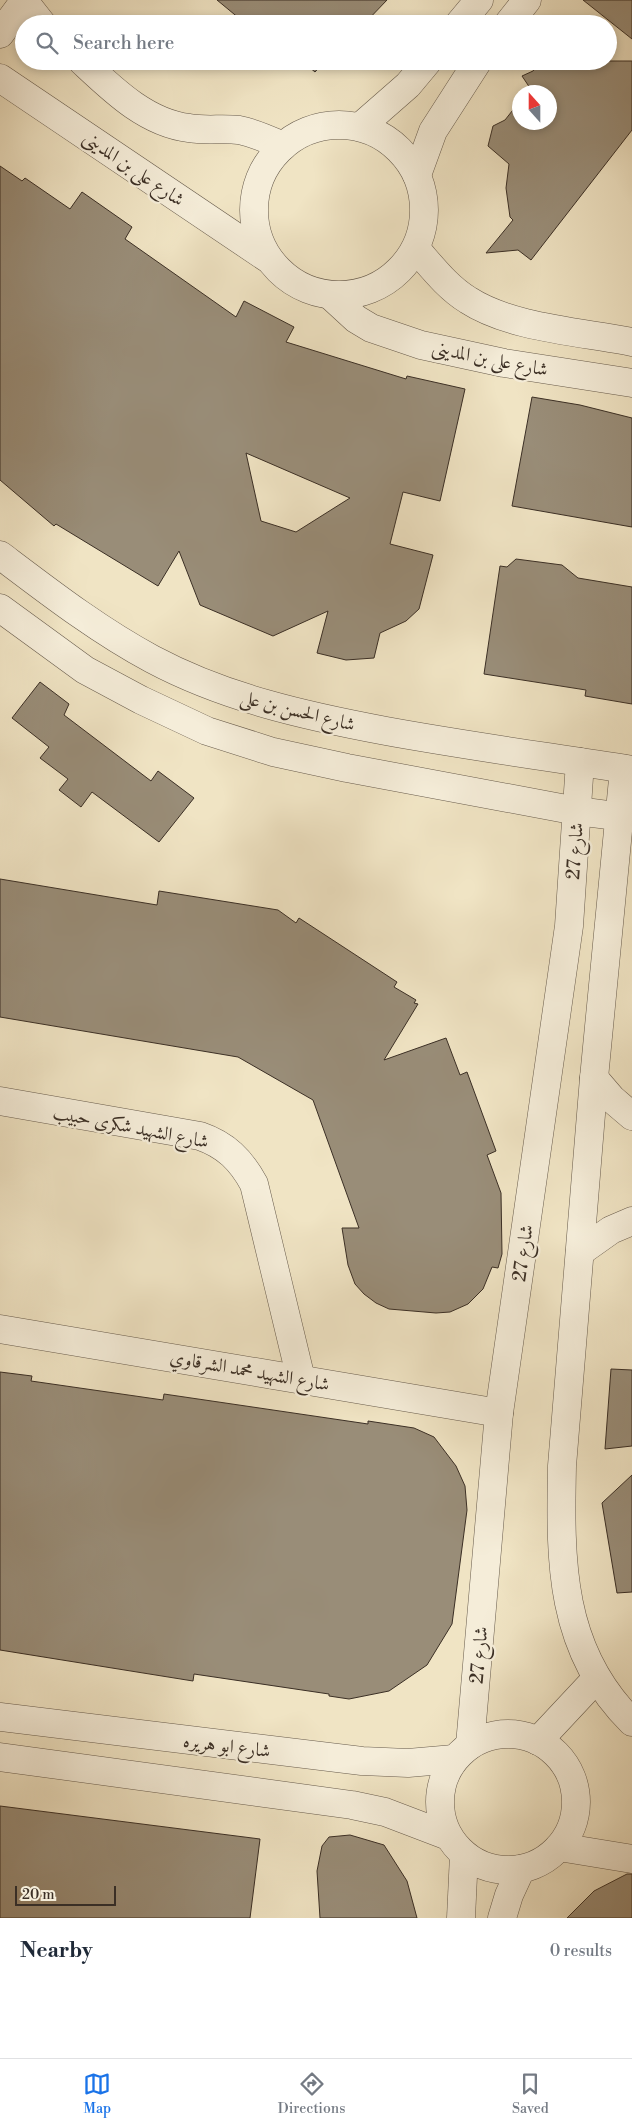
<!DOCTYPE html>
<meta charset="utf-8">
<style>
:root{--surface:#fff;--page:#f2f2f3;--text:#1f2937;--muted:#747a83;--line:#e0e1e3;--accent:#1a73e8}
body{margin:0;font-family:"Libre Bodoni",Amiri,serif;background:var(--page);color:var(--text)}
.compass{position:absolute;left:512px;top:85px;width:45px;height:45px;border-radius:50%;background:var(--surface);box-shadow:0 2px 8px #0003;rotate:339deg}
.scale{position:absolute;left:15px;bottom:12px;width:101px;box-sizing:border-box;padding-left:5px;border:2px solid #3b2f25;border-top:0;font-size:14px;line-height:18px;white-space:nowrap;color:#3b2f25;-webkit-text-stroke:4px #f5edd9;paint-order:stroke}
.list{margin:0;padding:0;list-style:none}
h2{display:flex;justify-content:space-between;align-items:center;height:65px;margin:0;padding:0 20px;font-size:21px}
h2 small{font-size:16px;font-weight:400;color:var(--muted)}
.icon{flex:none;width:28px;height:28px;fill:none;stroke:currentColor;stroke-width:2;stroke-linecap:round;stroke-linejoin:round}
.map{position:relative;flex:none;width:632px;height:1918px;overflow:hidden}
.search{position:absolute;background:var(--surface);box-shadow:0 2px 8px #0003;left:15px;right:15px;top:15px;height:55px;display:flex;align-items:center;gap:12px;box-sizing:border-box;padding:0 18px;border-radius:28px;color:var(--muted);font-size:19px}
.sheet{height:140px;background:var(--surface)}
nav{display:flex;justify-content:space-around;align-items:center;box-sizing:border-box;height:70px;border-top:1px solid var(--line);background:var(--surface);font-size:14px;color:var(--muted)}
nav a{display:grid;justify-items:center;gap:2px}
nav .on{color:var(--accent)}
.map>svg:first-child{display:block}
.building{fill:#998d78;stroke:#3b2f25;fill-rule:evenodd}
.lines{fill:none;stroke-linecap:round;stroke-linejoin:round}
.minor-casing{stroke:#685c4d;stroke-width:29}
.tertiary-casing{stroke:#685c4d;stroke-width:29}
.minor{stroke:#f5edd9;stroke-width:28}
.tertiary{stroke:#f5edd9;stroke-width:28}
.labels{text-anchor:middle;stroke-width:4.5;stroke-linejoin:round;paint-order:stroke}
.street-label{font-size:19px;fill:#3b2f25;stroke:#f5edd9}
</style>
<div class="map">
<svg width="632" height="1918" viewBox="0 0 632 1918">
<rect width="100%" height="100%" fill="#f0e4c4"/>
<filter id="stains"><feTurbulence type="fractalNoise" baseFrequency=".004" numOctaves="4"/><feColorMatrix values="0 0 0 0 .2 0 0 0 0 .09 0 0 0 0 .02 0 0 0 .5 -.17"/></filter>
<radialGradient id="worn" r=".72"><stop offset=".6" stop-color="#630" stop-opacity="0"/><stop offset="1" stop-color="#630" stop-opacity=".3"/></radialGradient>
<g class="building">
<path d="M 217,0 L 387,0 L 364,24 L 246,24 Z"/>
<path d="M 583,0 L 632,0 L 632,39 Z"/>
<path d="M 302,61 L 329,61 L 325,65 L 322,64 L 315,72 Z"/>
<path d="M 541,61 L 632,61 L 632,130 L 531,260 L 518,250 L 486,253 L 513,220 L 510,217 L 506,188 L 509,164 L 488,146 L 493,126 L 505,120 L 520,101 L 520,122 L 550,122 L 550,92 L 526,92 L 530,88 L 522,76 L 533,71 Z"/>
<path d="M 0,166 L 22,181 L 25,178 L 70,209 L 82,192 L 132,227 L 125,239 L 236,317 L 244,301 L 294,327 L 286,342 L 406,379 L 407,376 L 465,389 L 440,501 L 403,492 L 390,544 L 433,555 L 419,609 L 406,621 L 380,633 L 374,658 L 346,660 L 317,653 L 328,611 L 273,636 L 200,605 L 179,551 L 158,586 L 56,524 L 54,526 L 0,480 ZM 246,453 L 350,498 L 296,532 L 261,521 Z"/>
<path d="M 532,397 L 580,405 L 632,418 L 632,527 L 512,506 Z"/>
<path d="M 516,559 L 562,565 L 578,578 L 632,587 L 632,704 L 585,696 L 586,690 L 484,674 L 500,566 L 507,567 Z"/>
<path d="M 40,682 L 69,704 L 64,715 L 151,781 L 158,771 L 194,798 L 159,842 L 92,792 L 81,807 L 59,790 L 68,779 L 40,758 L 49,747 L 12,718 Z"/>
<path d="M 0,879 L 157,905 L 159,891 L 278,910 L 296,923 L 299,918 L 397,982 L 394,987 L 416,1000 L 414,1003 L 418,1004 L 384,1060 L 446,1038 L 460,1075 L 467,1072 L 496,1151 L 487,1155 L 501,1193 L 502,1254 L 498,1268 L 492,1267 L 483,1289 L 468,1304 L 450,1312 L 436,1313 L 389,1309 L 376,1303 L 364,1294 L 355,1284 L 348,1265 L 342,1228 L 359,1228 L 313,1100 L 238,1057 L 0,1017 Z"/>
<path d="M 611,1369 L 632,1370 L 632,1446 L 605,1449 Z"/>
<path d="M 0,1372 L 32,1376 L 31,1381 L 163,1400 L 164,1394 L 368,1424 L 368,1421 L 414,1428 L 434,1437 L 456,1466 L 465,1486 L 467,1510 L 452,1624 L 427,1665 L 389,1691 L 349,1699 L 329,1696 L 329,1694 L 194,1674 L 193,1681 L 0,1650 Z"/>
<path d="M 632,1475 L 632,1592 L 617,1593 L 602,1503 Z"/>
<path d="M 0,1806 L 260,1839 L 250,1918 L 0,1918 Z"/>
<path d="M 350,1835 L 384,1845 L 407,1881 L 417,1918 L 320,1918 L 317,1871 L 322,1846 L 329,1837 Z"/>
<path d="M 627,1874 L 632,1874 L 632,1918 L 567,1918 L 594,1891 Z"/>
</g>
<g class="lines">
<g class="minor-casing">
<g id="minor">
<path d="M 24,1 L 42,24"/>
<path d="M 459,24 L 479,0"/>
<path d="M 508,24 L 527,0"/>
<path d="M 0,34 L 25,0"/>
<path d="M 82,61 C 112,89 146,123 189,128 C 205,131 223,128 239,130 C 255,133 269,140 283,146"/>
<path d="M 0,78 L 267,258"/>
<circle cx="339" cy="210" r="85"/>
<path d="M 360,127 L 408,85 L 428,61"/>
<path d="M 417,175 L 433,131 L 478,61"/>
<path d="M 416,249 C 432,267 447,287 468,300 C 511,328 582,332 632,342"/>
<path d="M 331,296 L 356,319 L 371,328 L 421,345 L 504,363 L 632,383"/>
<path d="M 624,769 L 594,1078 L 562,1466 C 560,1561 559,1650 632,1722"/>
<path d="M 594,1078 L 612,1099 L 632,1116"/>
<path d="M 0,1101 L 200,1136 C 226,1145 241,1160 254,1184 L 301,1379"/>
<path d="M 580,1252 L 611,1230 L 632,1221"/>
<path d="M 0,1329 L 499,1413"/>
<path d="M 0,1717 L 362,1761 L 408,1763 L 454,1759"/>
<circle cx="508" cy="1802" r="68"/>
<path d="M 538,1741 L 596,1679"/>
<path d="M 470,1745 L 499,1413 L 569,926 L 580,762"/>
<path d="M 0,1757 L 352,1805 L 385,1812 L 448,1836"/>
<path d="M 559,1847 L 632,1859"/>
<path d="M 461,1918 L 464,1855"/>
<path d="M 502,1918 L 509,1895 L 521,1869"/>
</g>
</g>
<g class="tertiary-casing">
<g id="tertiary">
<path d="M 0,555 C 49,592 98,630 152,659 C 225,698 306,716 386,731 C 468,746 550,757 632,770"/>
<path d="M 0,608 L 85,670 L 141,700 L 207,731 L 273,752 L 347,768 L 577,811 L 632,818"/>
</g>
</g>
<use href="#minor" class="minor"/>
<use href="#tertiary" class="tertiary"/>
</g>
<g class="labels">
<g class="street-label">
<text transform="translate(134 168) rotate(34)" y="7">شارع على بن المدينى</text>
<text transform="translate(490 358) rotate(11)" y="7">شارع على بن المدينى</text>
<text transform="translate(298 710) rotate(14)" y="7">شارع الحسن بن على</text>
<text transform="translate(574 851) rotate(-86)" y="7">شارع 27</text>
<text transform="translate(131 1126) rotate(11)" y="7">شارع الشهيد شكرى حبيب</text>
<text transform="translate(522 1253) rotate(-82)" y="7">شارع 27</text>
<text transform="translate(250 1370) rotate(10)" y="7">شارع الشهيد محمد الشرقاوي</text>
<text transform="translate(478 1655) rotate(-85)" y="7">شارع 27</text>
<text transform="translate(227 1745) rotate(7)" y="7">شارع ابو هريره</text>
</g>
</g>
<rect width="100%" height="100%" filter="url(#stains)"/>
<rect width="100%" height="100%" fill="url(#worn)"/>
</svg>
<svg class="compass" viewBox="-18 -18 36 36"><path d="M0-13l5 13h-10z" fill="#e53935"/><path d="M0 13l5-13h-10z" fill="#747a83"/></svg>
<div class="scale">20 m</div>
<div class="search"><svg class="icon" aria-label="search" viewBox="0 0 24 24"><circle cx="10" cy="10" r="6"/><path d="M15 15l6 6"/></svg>Search here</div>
</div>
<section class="sheet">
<h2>Nearby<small>0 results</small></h2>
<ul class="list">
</ul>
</section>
<nav>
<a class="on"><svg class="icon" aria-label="map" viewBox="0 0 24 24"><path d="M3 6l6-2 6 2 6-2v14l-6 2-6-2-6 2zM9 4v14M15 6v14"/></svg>Map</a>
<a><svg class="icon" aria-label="directions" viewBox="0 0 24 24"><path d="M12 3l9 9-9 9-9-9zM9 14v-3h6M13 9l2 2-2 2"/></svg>Directions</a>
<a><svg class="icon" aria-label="saved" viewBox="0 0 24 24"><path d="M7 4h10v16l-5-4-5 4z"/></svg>Saved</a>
</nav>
